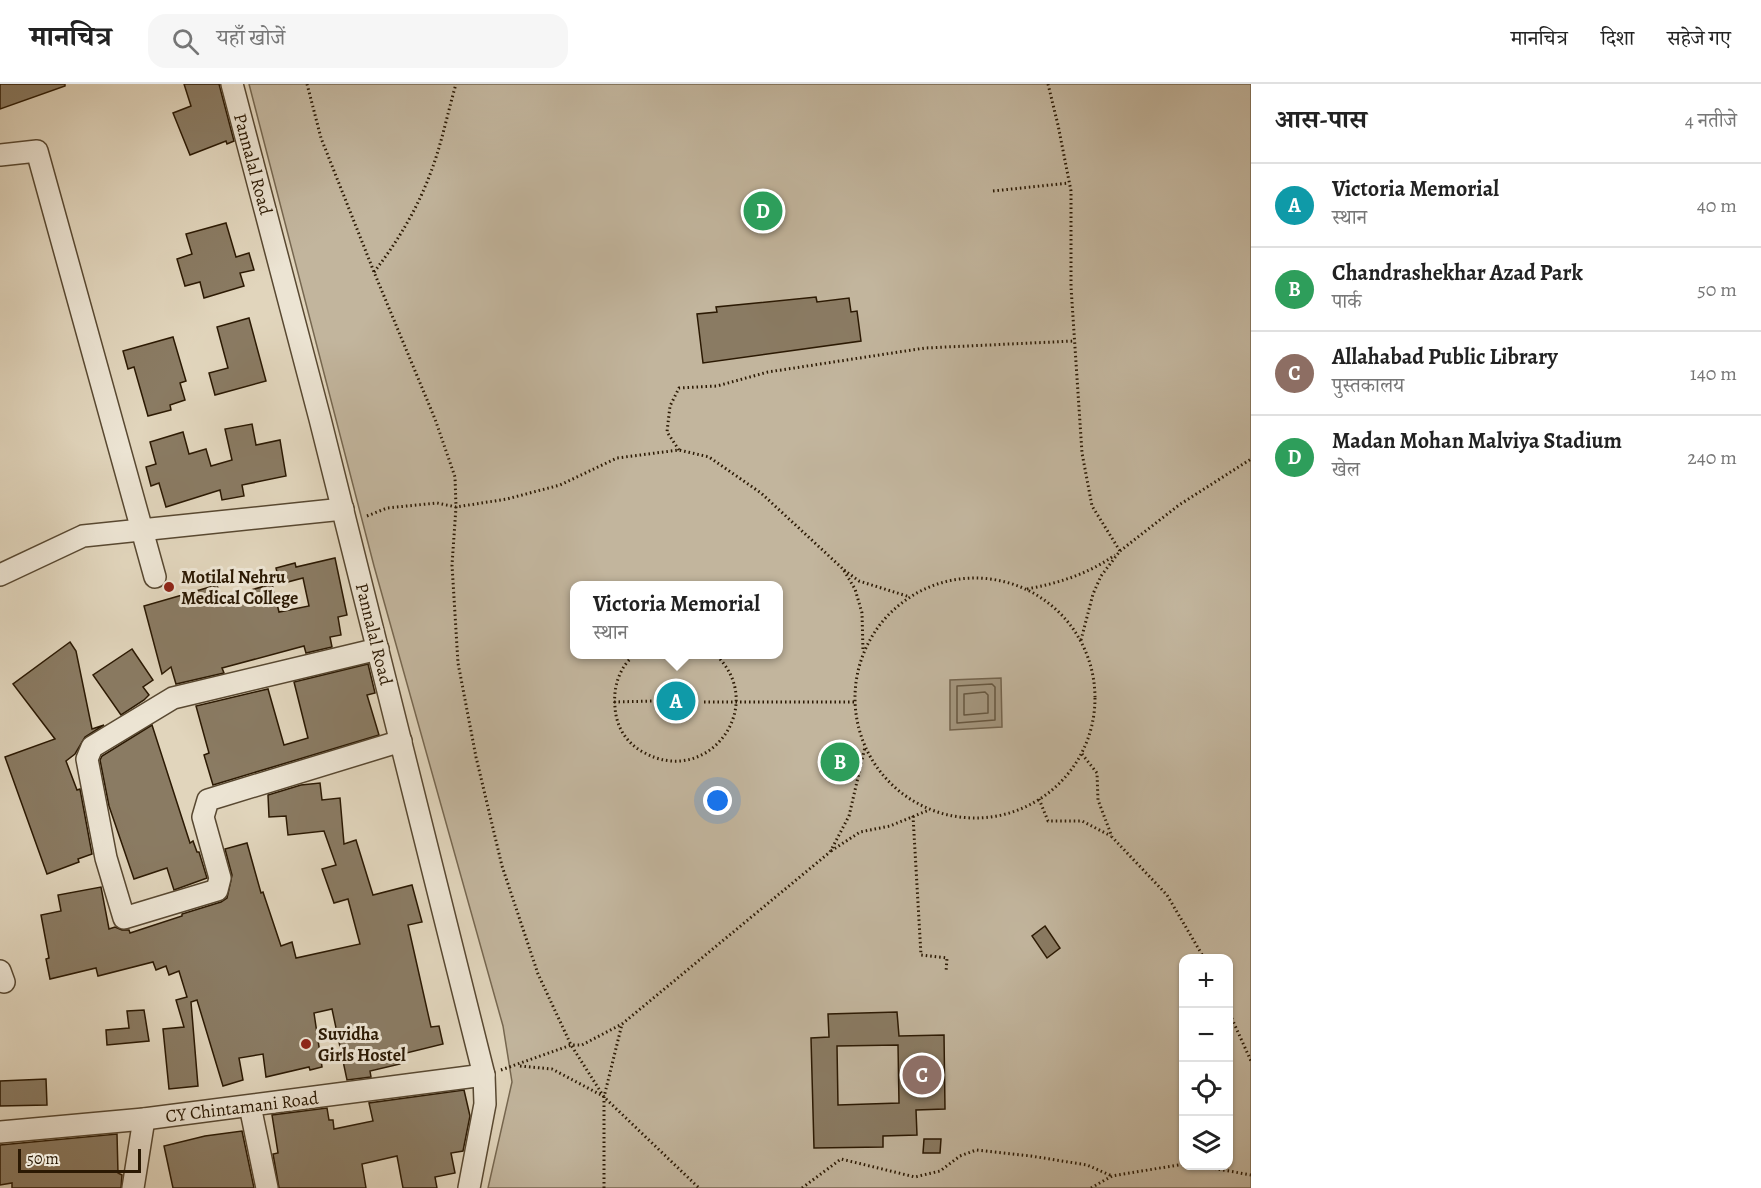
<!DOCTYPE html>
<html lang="hi">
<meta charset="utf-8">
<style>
:root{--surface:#fff;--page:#f6f6f6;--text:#222;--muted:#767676;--line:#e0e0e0;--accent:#8f2418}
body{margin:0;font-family:Alegreya,"Noto Serif Devanagari",serif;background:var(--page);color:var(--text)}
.controls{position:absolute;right:18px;bottom:18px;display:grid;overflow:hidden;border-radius:12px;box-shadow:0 2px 4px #0004}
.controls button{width:54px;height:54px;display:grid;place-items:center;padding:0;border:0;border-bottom:2px solid var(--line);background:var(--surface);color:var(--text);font:30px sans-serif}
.scale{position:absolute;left:18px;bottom:15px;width:123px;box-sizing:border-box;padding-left:6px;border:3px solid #2b1903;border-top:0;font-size:16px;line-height:21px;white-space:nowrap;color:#2b1903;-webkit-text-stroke:4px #ece4d3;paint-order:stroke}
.you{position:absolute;left:718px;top:717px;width:21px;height:21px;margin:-15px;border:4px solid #fff;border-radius:50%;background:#1a73e8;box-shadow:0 0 0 9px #1a73e833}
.badge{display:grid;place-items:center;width:39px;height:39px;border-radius:50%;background:var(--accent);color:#fff;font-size:20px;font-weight:700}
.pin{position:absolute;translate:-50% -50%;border:3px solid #fff;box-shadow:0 2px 6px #0006}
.popup{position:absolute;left:570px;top:497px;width:213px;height:78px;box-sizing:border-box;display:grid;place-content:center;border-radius:12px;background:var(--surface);filter:drop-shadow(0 2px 4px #0005);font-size:20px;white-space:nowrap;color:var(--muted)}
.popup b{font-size:22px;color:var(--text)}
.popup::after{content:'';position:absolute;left:50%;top:100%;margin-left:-12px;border:12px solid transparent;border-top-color:var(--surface)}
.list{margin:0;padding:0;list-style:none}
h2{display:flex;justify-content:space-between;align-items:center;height:78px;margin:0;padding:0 24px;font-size:26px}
h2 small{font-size:20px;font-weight:400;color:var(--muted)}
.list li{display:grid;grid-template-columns:39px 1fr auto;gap:18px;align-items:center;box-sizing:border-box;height:84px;padding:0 24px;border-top:2px solid var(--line)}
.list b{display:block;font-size:22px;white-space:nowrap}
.list p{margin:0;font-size:20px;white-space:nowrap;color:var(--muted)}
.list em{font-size:20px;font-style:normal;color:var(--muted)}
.icon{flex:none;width:33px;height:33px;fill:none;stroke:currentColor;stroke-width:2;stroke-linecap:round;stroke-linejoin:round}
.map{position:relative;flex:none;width:1251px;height:1104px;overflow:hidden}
header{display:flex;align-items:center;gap:36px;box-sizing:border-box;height:84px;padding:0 30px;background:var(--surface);border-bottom:2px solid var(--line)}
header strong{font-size:28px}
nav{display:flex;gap:33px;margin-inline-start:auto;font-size:21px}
.search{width:420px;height:54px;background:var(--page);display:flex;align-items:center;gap:15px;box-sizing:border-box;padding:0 21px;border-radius:18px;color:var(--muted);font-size:22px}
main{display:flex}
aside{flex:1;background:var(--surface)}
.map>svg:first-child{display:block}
.green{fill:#c2b59d;stroke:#766750;stroke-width:1.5;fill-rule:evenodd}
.water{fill:#a3957d;stroke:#73634c;stroke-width:1.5}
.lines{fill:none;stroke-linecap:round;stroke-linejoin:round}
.shore{stroke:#675740;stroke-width:1.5}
.building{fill:#8a7b63;stroke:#2b1903;stroke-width:1.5;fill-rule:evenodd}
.minor-casing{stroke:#584831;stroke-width:24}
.path{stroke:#2b1903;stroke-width:3;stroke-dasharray:1.5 3;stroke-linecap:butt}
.minor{stroke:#ece4d3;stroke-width:21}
.poi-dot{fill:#8f2418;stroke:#ece4d3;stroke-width:2}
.labels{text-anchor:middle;stroke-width:6;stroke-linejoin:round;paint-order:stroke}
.street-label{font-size:18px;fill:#2b1903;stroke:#ece4d3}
.poi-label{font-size:18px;font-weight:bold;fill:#2b1903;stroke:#ece4d3;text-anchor:start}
</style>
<header>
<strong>मानचित्र</strong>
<div class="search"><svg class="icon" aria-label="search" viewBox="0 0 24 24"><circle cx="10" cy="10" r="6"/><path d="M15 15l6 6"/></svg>यहाँ खोजें</div>
<nav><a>मानचित्र</a><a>दिशा</a><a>सहेजे गए</a></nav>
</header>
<main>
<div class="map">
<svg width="1251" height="1104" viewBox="0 0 1251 1104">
<rect width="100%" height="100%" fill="#e1d5bc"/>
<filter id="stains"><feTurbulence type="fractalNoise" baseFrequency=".00333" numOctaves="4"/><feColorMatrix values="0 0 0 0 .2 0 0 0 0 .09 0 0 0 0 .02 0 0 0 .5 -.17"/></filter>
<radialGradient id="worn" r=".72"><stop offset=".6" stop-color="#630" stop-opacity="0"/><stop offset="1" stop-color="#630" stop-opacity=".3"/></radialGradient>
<path class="green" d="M 249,0 L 1251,0 L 1251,1104 L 488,1104 L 512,998 L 503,942 L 374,482 ZM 574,502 L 778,502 L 778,570 L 574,570 ZM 1184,874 L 1228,874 L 1228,1082 L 1184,1082 Z"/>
<path class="water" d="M 1001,594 L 1002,643 L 950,646 L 950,596 Z"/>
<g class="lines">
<g class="shore">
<path d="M 992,600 L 995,603 L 995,636 L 957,639 L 957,602 Z"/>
<path d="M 985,608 L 988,611 L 988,629 L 964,631 L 964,610 Z"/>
</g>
</g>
<g class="building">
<path d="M 0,0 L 65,0 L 65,2 L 0,25 Z"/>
<path d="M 184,0 L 219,0 L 234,57 L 227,60 L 226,57 L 190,71 L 173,29 L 191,22 Z"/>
<path d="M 226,139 L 236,173 L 249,169 L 254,186 L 240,189 L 244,202 L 204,214 L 200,198 L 185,202 L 177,175 L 192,170 L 186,150 Z"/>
<path d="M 816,213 L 817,218 L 849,214 L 851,228 L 857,227 L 861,257 L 703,279 L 697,230 L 717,228 L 716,223 Z"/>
<path d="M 249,234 L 266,297 L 215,311 L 209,289 L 228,284 L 217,243 Z"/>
<path d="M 173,253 L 186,297 L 180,299 L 185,316 L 170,321 L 171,326 L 148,332 L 134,283 L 128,285 L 123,267 Z"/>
<path d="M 252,340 L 256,361 L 280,356 L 286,392 L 242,401 L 244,412 L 222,416 L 220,406 L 166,423 L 159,399 L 151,402 L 146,383 L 156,380 L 150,358 L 183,348 L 189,370 L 206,365 L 211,382 L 232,376 L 225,345 Z"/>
<path d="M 335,474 L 347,531 L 338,533 L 341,551 L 330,553 L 332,563 L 306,569 L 304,562 L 222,584 L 224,589 L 176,600 L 171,583 L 162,590 L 144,522 L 217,501 L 222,520 L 253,511 L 251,506 L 272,500 L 279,528 L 309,522 L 303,494 L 280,500 L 276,484 L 295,479 L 296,483 Z"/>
<path d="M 70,558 L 76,567 L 92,645 L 104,641 L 85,653 L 75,670 L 66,677 L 77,706 L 80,705 L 92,770 L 78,775 L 79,778 L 47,790 L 5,673 L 55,655 L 13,600 Z"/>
<path d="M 132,565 L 153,596 L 143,603 L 149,611 L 144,616 L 121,631 L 93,591 Z"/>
<path d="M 368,580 L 375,609 L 367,611 L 379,651 L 213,701 L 204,671 L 209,669 L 196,622 L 268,605 L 284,661 L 308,654 L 294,598 Z"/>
<path d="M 152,641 L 190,759 L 193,757 L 197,768 L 199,768 L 207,794 L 174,806 L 167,784 L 134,795 L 109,722 L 100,676 L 102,672 Z"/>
<path d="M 320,699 L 322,716 L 340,714 L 344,760 L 356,756 L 373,811 L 412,801 L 422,838 L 408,841 L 431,943 L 439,942 L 443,960 L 398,971 L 400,980 L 370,987 L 371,993 L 347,996 L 332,925 L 314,929 L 322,983 L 310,986 L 309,983 L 266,993 L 263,970 L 239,974 L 243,996 L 223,1002 L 197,916 L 191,918 L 198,1002 L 169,1005 L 163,945 L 184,943 L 176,916 L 187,913 L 179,887 L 169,891 L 166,882 L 156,886 L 153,878 L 98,892 L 96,884 L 50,895 L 46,875 L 49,874 L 41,831 L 61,827 L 58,811 L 101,803 L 109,845 L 115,843 L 122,846 L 129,846 L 130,849 L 182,832 L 182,830 L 221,818 L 227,814 L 232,791 L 225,765 L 247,759 L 261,809 L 263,808 L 281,862 L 292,858 L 296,874 L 360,860 L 348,815 L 334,819 L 322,785 L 336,781 L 324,747 L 288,751 L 286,732 L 269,733 L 268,711 L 301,701 Z"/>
<path d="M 1045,842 L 1060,864 L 1047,874 L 1032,852 Z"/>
<path d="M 144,926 L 149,957 L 107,961 L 106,946 L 129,944 L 127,927 Z"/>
<path d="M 897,928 L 899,952 L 944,951 L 945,1025 L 916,1026 L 917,1051 L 883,1052 L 883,1063 L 814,1064 L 811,954 L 829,953 L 828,930 ZM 898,961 L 899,1019 L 838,1021 L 837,962 Z"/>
<path d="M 46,995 L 47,1021 L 0,1022 L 0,997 Z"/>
<path d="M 464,1006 L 470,1032 L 463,1067 L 451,1069 L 455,1089 L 435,1093 L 437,1104 L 403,1104 L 397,1072 L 362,1080 L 366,1104 L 279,1104 L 273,1070 L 278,1069 L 272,1031 L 327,1024 L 329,1036 L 333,1036 L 334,1045 L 373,1037 L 369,1019 Z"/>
<path d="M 242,1047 L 254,1104 L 173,1104 L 164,1062 L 205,1052 Z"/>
<path d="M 117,1050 L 118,1089 L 122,1091 L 121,1104 L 12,1104 L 12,1099 L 0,1101 L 0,1061 Z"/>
<path d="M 924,1055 L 941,1055 L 940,1069 L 923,1069 Z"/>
</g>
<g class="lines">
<g class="minor-casing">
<g id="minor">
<path d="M 232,0 L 320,335 L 484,991 L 485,1020 L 469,1104"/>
<path d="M 0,71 L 37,67 L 155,493"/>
<path d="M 0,491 L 83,452 L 343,425"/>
<path d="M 378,565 L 173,614 L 92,663 L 87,675 L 106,774 L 124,834 L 217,806 L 220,794 L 203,733 L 208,716 L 401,657"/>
<path d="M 0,887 L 4,898"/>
<path d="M 250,1022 L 267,1104"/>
<path d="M 0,1048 L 144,1035 L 484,991"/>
<path d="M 133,1104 L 144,1035"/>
</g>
</g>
<g class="path">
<path d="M 307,0 L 321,54 L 374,188 L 435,335 L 455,393 L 456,423 L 452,481 L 458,579 L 476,673 L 502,782 L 538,890 L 571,961 L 604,1013 L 699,1104"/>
<path d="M 1048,0 L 1058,41 L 1071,107 L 1071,203 L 1082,369 L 1092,422 L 1120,467 L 1101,492 L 1093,510 L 1081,556"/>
<path d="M 993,107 L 1069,99"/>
<path d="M 374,188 C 396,160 416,127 429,93 C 441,63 447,31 456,0"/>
<path d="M 679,366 L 667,348 L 670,322 L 679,304 L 717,302 L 768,288 L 925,264 L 1074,257"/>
<path d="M 367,432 L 387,424 L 437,419 L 456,423 L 507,415 L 560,401 L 617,374 L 679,366 L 709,373 L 761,409 L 843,485 L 855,505 L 862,529 L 863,567"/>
<path d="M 1120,467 L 1179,421 L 1251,375"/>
<path d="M 844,486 L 859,497 L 910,513"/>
<circle cx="975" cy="614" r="120"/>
<path d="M 1027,505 C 1059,499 1088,490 1115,471"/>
<path d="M 636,570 C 619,582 613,604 615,623 C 616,642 626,659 643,668 C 708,705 770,621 715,570"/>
<path d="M 614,618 L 653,617"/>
<path d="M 704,618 L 854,618"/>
<path d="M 1082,670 L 1097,689 L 1098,716 L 1112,753 L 1167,811 L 1204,874"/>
<path d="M 1039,715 L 1048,737 L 1082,737 L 1111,752"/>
<path d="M 913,732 L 921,871 L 947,874 L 946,888"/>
<path d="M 831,767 L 860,748 L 890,742 L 929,726"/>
<path d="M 1228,926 L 1251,977"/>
<path d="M 520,982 L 552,985 L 603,1012"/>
<path d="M 501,986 L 571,961 L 582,961 L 622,940 L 830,768 L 849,732 L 865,663"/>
<path d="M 1201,1082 L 1251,1091"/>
<path d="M 604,1104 L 604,1013 L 622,940"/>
<path d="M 802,1104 L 841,1075 L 915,1093 L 940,1087 L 960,1072 L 976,1066 L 1031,1072 L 1087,1081 L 1112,1092"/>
<path d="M 1091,1104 L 1112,1092 L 1184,1080"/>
</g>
<use href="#minor" class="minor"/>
</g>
<g class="poi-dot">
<circle cx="169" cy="503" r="6"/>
<circle cx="306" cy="960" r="6"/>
</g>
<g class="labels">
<g class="street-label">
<text transform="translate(253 80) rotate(75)" y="6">Pannalal Road</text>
<text transform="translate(374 550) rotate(76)" y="6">Pannalal Road</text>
<text transform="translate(242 1023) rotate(-7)" y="6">CY Chintamani Road</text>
</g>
<g class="poi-label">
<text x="181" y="499">Motilal Nehru<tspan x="181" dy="21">Medical College</tspan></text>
<text x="318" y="956">Suvidha<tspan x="318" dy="21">Girls Hostel</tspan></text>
</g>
</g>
<rect width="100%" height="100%" filter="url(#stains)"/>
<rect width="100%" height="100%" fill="url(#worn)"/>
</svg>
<div class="controls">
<button>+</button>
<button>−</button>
<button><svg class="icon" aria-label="locate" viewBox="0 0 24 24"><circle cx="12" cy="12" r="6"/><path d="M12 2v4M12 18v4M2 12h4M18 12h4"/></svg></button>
<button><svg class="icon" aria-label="layers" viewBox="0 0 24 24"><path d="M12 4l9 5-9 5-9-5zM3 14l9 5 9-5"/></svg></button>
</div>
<div class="scale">50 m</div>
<div class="you"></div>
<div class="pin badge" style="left:676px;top:617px;background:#0f9aa8">A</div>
<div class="popup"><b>Victoria Memorial</b>स्थान</div>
<div class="pin badge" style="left:840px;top:678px;background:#2e9e5b">B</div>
<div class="pin badge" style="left:922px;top:991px;background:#8d6e63">C</div>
<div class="pin badge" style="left:763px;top:127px;background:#2e9e5b">D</div>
</div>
<aside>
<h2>आस-पास<small>4 नतीजे</small></h2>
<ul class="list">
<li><span class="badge" style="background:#0f9aa8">A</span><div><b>Victoria Memorial</b><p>स्थान</p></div><em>40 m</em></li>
<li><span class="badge" style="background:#2e9e5b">B</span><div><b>Chandrashekhar Azad Park</b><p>पार्क</p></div><em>50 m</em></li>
<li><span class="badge" style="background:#8d6e63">C</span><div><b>Allahabad Public Library</b><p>पुस्तकालय</p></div><em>140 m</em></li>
<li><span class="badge" style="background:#2e9e5b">D</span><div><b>Madan Mohan Malviya Stadium</b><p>खेल</p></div><em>240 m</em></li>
</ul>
</aside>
</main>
